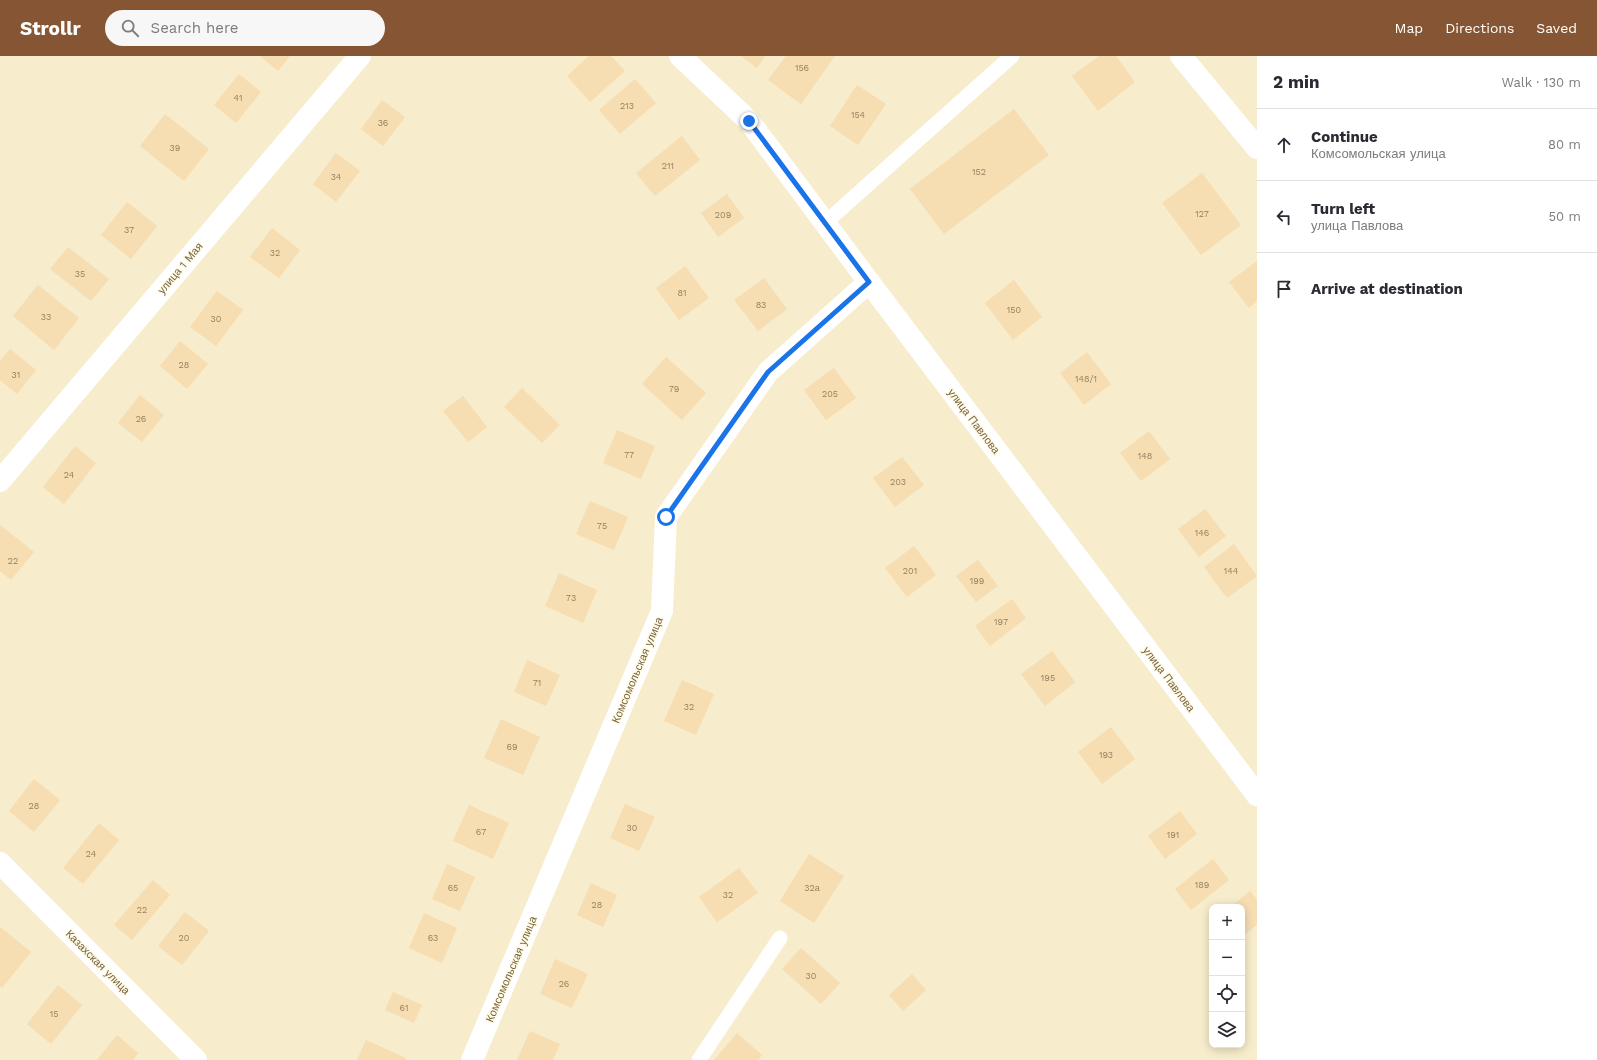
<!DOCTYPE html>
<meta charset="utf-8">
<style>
:root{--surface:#fff;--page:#f7f7f7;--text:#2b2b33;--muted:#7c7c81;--line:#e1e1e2;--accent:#865634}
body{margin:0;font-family:"Work Sans",sans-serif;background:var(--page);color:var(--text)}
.controls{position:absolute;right:12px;bottom:12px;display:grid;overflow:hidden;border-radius:8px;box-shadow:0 2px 10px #0003}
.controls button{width:36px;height:36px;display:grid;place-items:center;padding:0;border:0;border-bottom:1px solid var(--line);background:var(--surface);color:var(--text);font:20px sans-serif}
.stop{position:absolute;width:12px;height:12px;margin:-9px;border:3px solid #1a73e8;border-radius:50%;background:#fff}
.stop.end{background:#1a73e8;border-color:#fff;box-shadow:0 1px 4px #0008}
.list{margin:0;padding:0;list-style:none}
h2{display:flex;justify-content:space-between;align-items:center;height:52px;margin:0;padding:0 16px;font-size:17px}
h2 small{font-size:13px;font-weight:400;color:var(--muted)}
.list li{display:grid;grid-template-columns:26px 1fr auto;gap:12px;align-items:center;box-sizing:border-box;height:72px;padding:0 16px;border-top:1px solid var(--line)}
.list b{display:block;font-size:15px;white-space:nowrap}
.list p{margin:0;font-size:13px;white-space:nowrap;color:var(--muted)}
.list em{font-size:13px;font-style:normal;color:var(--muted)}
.icon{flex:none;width:22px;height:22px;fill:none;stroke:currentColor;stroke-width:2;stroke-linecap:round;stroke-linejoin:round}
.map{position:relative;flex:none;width:1257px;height:1004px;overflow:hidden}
header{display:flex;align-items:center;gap:24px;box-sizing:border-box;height:56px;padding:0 20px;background:var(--accent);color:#fff}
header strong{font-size:19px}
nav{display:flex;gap:22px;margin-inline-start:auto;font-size:14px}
.search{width:280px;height:36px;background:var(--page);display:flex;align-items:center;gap:10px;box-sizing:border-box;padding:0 14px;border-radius:22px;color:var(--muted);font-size:15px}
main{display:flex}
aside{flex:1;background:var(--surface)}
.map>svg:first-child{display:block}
.residential{fill:#f7eccb;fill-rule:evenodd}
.building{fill:#f6ddb2}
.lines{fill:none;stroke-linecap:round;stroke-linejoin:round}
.service{stroke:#fff;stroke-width:15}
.minor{stroke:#fff;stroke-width:22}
.route{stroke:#1a73e8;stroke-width:5}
.labels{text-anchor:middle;stroke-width:3;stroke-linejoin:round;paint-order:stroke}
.number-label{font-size:9px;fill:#968060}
.street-label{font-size:11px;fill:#766144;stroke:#fffbe5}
</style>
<header>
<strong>Strollr</strong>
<div class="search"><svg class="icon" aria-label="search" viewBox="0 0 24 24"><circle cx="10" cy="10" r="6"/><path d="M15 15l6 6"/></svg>Search here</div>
<nav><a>Map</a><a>Directions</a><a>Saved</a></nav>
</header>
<main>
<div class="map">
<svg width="1257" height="1004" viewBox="0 0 1257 1004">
<rect width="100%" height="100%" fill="#fef9dd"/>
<path class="residential" d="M 0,0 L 1257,0 L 1257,1004 L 0,1004 ZM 1212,851 L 1242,851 L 1242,989 L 1212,989 Z"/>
<g class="building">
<path d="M 260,0 L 290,0 L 278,15 Z"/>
<path d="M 589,0 L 611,0 L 625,15 L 590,46 L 567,20 Z"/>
<path d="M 741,0 L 765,0 L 757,12 Z"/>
<path d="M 786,0 L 835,0 L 801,48 L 768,24 Z"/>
<path d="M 1099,0 L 1116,0 L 1135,26 L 1098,55 L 1072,20 Z"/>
<path d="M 239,18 L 261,36 L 236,67 L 214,49 Z"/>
<path d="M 635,23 L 656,47 L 620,78 L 599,54 Z"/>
<path d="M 857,29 L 886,48 L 858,89 L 830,70 Z"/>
<path d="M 382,44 L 405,61 L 383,90 L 361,73 Z"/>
<path d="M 1014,53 L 1049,99 L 944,178 L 910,133 Z"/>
<path d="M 165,58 L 209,93 L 184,125 L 140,90 Z"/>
<path d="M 682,80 L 700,104 L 655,140 L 636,117 Z"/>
<path d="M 336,97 L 360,115 L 336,146 L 313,128 Z"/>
<path d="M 1202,117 L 1241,169 L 1201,199 L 1162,147 Z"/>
<path d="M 727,138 L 744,162 L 718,181 L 701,157 Z"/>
<path d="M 127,146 L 157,170 L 131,203 L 101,179 Z"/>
<path d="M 272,172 L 300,194 L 279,222 L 250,201 Z"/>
<path d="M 68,191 L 109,223 L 91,245 L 50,213 Z"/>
<path d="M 1257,205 L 1257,245 L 1249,252 L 1229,226 Z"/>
<path d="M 685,210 L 709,242 L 679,264 L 656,232 Z"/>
<path d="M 764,222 L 787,253 L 758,275 L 734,244 Z"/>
<path d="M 1014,224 L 1042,261 L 1013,284 L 985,247 Z"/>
<path d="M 38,229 L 79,262 L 54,294 L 13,260 Z"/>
<path d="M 217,235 L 243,254 L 216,290 L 190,271 Z"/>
<path d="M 180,285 L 208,308 L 187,333 L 160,310 Z"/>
<path d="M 10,293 L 36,314 L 17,338 L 0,324 L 0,305 Z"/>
<path d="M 1087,296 L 1111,328 L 1084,349 L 1060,317 Z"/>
<path d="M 666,301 L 706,337 L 682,364 L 642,328 Z"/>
<path d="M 834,312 L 856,342 L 826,364 L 804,334 Z"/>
<path d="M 522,332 L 560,369 L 542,387 L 504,351 Z"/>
<path d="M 140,339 L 164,359 L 142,386 L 118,367 Z"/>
<path d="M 463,340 L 487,371 L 468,386 L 443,355 Z"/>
<path d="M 617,374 L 655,390 L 641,423 L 603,407 Z"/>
<path d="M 1149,375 L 1170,403 L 1141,425 L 1120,397 Z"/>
<path d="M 75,390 L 96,407 L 64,448 L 43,431 Z"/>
<path d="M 902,401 L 924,429 L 895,451 L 873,422 Z"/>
<path d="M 590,445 L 628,461 L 614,494 L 576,478 Z"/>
<path d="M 1205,453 L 1226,480 L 1199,501 L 1178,473 Z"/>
<path d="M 0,469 L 34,496 L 11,524 L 0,515 Z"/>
<path d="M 1234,488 L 1257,520 L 1227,542 L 1204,511 Z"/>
<path d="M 914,490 L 936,519 L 907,541 L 885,512 Z"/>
<path d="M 978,504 L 998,530 L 976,546 L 956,520 Z"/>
<path d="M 559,517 L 597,534 L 583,567 L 545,550 Z"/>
<path d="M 1012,543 L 1026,562 L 990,590 L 975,570 Z"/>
<path d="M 1052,595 L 1075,626 L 1045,650 L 1021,618 Z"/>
<path d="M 527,604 L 560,619 L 546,650 L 514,636 Z"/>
<path d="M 682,624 L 714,638 L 696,679 L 664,665 Z"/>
<path d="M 501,663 L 540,681 L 523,719 L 484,702 Z"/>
<path d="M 1111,671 L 1135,703 L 1102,728 L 1078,696 Z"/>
<path d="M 34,723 L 60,744 L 34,776 L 9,755 Z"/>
<path d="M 625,748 L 655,761 L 639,795 L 610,782 Z"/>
<path d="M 469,749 L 509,767 L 493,803 L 453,785 Z"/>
<path d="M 1180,755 L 1197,778 L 1165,803 L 1148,780 Z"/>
<path d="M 99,767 L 119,784 L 83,828 L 63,812 Z"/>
<path d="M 809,798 L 844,820 L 814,867 L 780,845 Z"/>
<path d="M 1213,803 L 1229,824 L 1191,854 L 1175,833 Z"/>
<path d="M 447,808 L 475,821 L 460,855 L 432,843 Z"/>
<path d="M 739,812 L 758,837 L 717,866 L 699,841 Z"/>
<path d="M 153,824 L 170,839 L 132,884 L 114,869 Z"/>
<path d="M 591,827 L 617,839 L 603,871 L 577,859 Z"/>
<path d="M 1250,835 L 1257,844 L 1257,869 L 1242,880 L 1242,851 L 1230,851 Z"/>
<path d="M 185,856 L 209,875 L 182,909 L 158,890 Z"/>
<path d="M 424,857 L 457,872 L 442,907 L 409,892 Z"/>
<path d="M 0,871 L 31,896 L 2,932 L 0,930 Z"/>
<path d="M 801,892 L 840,927 L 821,948 L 782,913 Z"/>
<path d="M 555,903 L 588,918 L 572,952 L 540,938 Z"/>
<path d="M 912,918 L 926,934 L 903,955 L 889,939 Z"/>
<path d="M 58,929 L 82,949 L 51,988 L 27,968 Z"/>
<path d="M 393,936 L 422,949 L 414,967 L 385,954 Z"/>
<path d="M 530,975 L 560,988 L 553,1004 L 517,1004 Z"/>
<path d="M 737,977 L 762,999 L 758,1004 L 714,1004 Z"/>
<path d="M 117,979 L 138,997 L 133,1004 L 97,1004 Z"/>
<path d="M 366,984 L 406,1002 L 405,1004 L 357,1004 Z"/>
</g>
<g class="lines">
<g class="service">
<path d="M 825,167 L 1012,0"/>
<path d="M 699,1004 L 780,882"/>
</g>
<g class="minor">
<path d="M 680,0 L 749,65 L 869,226 L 1257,739"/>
<path d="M 1181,0 L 1257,92"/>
<path d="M 0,425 L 360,0"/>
<path d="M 0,807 L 196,1004"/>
<path d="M 472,1004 L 662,555 L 666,461 L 768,316 L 869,226"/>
</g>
</g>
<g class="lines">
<path class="route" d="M 666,461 L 768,316 L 869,226 L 749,65"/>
</g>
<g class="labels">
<g class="number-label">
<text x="802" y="15">156</text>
<text x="238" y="45">41</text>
<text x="627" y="53">213</text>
<text x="858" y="62">154</text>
<text x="383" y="70">36</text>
<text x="175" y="95">39</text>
<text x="668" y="113">211</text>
<text x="979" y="119">152</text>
<text x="336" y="124">34</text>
<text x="1202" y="161">127</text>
<text x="723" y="162">209</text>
<text x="129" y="177">37</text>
<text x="275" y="200">32</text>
<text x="80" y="221">35</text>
<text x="682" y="240">81</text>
<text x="761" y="252">83</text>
<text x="1014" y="257">150</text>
<text x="46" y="264">33</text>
<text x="216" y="266">30</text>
<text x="184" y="312">28</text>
<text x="16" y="322">31</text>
<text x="1086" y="326">148/1</text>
<text x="674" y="336">79</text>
<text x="830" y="341">205</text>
<text x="141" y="366">26</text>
<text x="629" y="402">77</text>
<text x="1145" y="403">148</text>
<text x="69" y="422">24</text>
<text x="898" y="429">203</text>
<text x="602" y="473">75</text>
<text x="1202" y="480">146</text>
<text x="13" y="508">22</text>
<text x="910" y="518">201</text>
<text x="1231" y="518">144</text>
<text x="977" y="528">199</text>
<text x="571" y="545">73</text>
<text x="1001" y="569">197</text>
<text x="1048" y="625">195</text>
<text x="537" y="630">71</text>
<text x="689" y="654">32</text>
<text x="512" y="694">69</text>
<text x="1106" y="702">193</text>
<text x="34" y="753">28</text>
<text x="632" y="775">30</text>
<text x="481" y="779">67</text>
<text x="1173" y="782">191</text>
<text x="91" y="801">24</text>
<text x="1202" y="832">189</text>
<text x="453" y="835">65</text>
<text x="812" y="835">32а</text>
<text x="728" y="842">32</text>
<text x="597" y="852">28</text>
<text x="142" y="857">22</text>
<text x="184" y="885">20</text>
<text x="433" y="885">63</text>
<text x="811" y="923">30</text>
<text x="564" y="931">26</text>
<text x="404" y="955">61</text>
<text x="54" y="961">15</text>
</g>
<g class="street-label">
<text transform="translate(180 212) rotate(-50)" y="4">улица 1 Мая</text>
<text transform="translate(974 365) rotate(53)" y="4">улица Павлова</text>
<text transform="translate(637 614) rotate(-67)" y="4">Комсомольская улица</text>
<text transform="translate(1169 623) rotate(53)" y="4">улица Павлова</text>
<text transform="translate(98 906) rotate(45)" y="4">Казахская улица</text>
<text transform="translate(511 913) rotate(-67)" y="4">Комсомольская улица</text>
</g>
</g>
</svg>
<div class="controls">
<button>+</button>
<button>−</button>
<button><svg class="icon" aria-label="locate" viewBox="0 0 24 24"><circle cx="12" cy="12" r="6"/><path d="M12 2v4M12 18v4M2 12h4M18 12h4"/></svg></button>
<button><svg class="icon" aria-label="layers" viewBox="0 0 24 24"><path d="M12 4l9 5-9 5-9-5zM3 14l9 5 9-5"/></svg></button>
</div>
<div class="stop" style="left:666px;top:461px"></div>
<div class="stop end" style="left:749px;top:65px"></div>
</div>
<aside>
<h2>2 min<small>Walk · 130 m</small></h2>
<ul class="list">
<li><svg class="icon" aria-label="ahead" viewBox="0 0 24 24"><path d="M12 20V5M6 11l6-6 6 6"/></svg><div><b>Continue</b><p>Комсомольская улица</p></div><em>80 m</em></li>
<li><svg class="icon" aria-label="left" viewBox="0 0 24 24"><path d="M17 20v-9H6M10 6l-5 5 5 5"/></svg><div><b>Turn left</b><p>улица Павлова</p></div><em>50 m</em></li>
<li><svg class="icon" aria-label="arrive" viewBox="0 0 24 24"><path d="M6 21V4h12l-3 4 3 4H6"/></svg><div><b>Arrive at destination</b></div></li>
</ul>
</aside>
</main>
